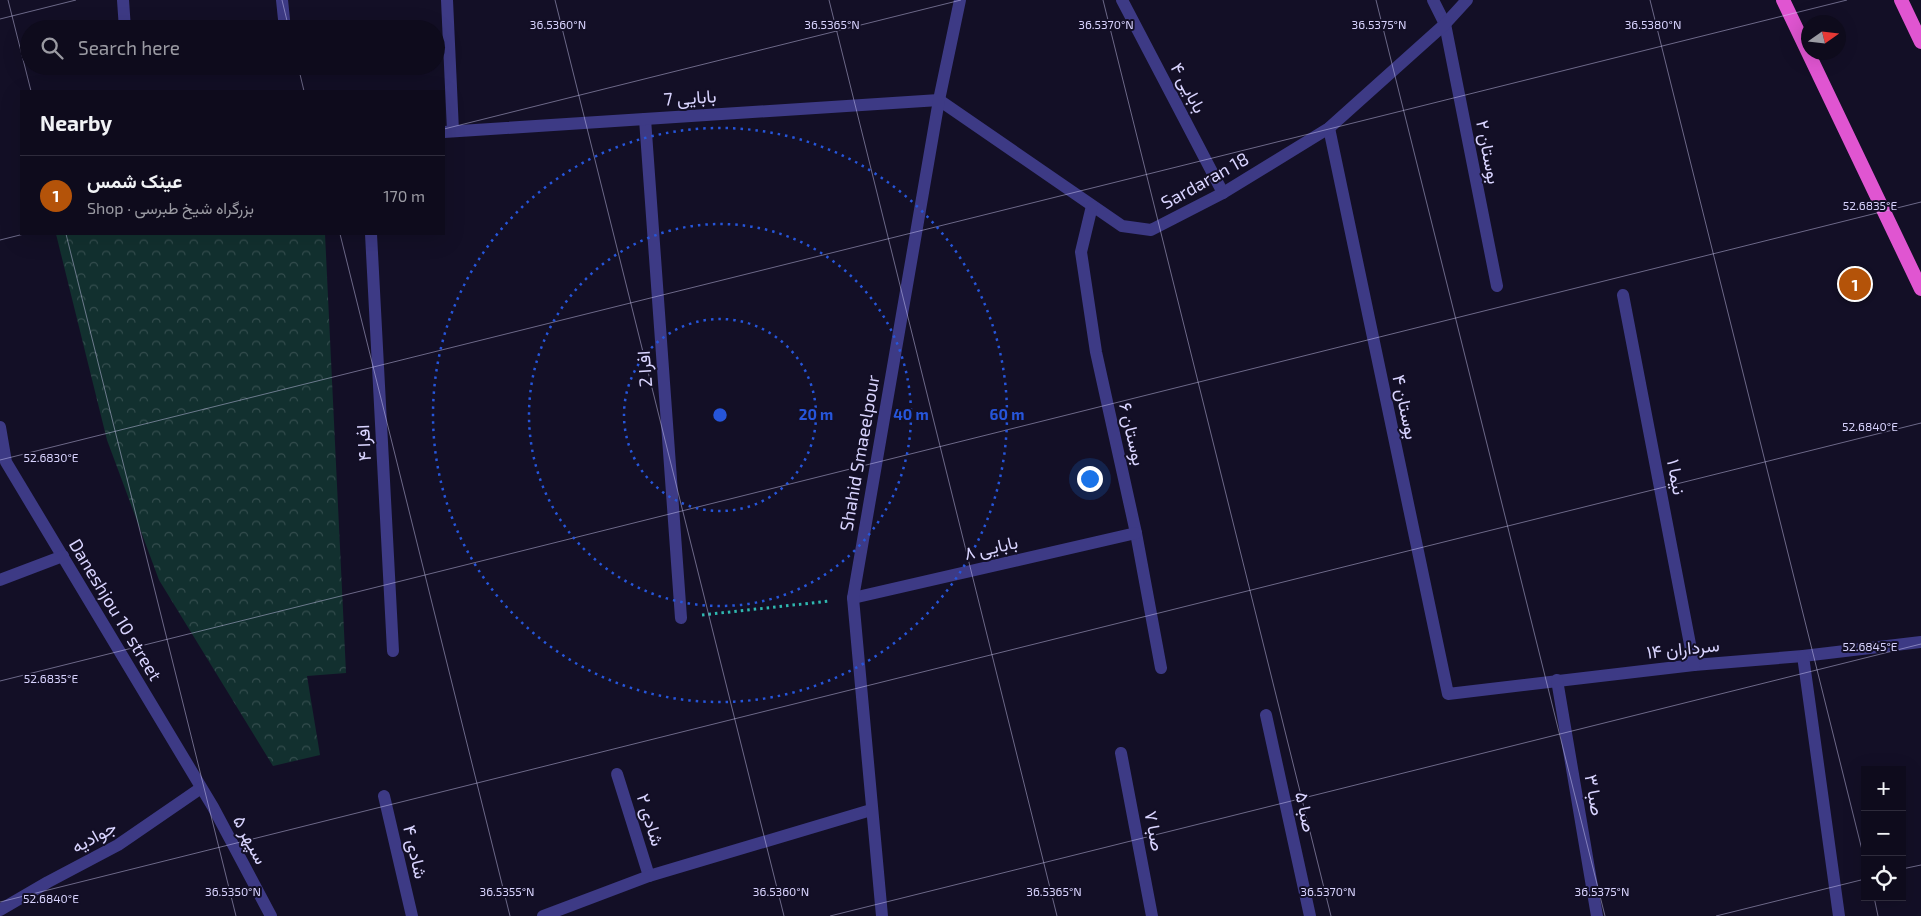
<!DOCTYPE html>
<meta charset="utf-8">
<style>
:root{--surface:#0e0b1c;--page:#171425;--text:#f1f3f6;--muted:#9b9ba3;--line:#2e2b3b;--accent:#b45309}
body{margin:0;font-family:"Exo 2",Vazirmatn,sans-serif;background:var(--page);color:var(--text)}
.controls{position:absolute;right:15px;bottom:15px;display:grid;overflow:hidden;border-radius:0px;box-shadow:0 5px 20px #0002}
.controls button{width:45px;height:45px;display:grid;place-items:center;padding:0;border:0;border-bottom:1px solid var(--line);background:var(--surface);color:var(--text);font:25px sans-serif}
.compass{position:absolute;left:1801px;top:15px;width:45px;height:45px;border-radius:50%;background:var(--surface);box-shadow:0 5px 20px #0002;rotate:76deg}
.you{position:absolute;left:1089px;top:478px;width:18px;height:18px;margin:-12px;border:4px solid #fff;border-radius:50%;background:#1a73e8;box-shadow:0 0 0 8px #1a73e833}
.badge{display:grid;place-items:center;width:32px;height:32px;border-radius:50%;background:var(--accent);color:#fff;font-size:16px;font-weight:700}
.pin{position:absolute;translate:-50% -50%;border:2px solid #fff;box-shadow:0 1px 5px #0006}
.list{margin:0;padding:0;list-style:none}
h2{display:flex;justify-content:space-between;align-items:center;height:65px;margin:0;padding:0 20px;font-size:21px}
h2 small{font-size:16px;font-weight:400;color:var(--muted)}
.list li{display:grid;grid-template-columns:32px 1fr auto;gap:15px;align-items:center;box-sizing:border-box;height:80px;padding:0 20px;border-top:1px solid var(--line)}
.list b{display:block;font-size:19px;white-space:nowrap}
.list p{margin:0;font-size:16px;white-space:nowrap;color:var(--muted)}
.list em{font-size:16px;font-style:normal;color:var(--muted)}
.icon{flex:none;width:28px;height:28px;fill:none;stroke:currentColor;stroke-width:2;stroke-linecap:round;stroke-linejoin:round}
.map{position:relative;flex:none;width:1921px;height:916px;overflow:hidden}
.search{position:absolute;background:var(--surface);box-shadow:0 5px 20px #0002;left:20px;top:20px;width:425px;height:55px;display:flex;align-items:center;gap:12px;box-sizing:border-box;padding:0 18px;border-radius:28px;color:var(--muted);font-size:19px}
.panel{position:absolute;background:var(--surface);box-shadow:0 5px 20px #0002;left:20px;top:90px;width:425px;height:145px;border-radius:0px}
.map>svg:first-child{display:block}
.forest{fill:url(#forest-crowns)}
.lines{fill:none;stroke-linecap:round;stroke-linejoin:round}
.path{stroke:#2fb8b0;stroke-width:3;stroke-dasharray:2.5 4;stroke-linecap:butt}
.minor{stroke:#3d3a85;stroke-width:12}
.trunk{stroke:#e055d1;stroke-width:14}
.ticks{fill:none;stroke:#d9d4ff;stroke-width:1;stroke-opacity:0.45}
.ring{fill:none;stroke:#2655da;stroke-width:2.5;stroke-dasharray:2.5 5}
.labels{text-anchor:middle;stroke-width:4;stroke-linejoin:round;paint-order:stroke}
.street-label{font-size:18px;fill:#d9d4ff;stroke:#130f26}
.ticks-label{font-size:12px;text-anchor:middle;fill:#d9d4ff;stroke:#130f26;stroke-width:4;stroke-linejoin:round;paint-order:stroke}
.centre{fill:#2655da;stroke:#130f26;stroke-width:2.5}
.ring-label{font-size:15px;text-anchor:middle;font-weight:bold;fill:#2655da;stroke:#130f26;stroke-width:4;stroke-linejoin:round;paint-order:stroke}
</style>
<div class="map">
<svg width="1921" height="916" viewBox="0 0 1921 916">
<defs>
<pattern id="forest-crowns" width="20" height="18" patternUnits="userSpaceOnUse" patternTransform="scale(1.25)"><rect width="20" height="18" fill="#12302f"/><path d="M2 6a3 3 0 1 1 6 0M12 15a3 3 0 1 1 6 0" fill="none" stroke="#344d4e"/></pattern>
</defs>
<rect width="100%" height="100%" fill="#130f26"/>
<path class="forest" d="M 56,234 L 325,234 L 346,673 L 307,676 L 320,755 L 273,766 L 159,580 L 107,440 Z"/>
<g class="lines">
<path class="path" d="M 702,615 L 830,601"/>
<g class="minor">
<path d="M 123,0 L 125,29"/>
<path d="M 282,0 L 285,29"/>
<path d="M 447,0 L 453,131"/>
<path d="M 1122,0 L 1223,193"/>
<path d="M 1433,0 L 1445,24 L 1497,286"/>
<path d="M 645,119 L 681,618"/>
<path d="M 1329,128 L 1448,694 L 1694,665 L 1803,656 L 1921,642"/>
<path d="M 444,132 L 939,100 L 1122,226 L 1151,230 L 1223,193 L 1329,128 L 1445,24 L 1467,0"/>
<path d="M 1092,206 L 1081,252 L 1096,352 L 1136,533 L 1161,668"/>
<path d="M 371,234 L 393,651"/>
<path d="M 1623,295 L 1694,665"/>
<path d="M 0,427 L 6,462 L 213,807 L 271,916"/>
<path d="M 0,580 L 63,556"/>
<path d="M 853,598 L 1136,533"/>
<path d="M 1803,656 L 1839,916"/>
<path d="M 1557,680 L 1597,916"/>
<path d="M 1266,715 L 1310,916"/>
<path d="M 1121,753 L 1152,916"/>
<path d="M 617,774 L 649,876"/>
<path d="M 384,796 L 412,916"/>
<path d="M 0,910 L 48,882 L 118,845 L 201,788"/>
<path d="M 543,916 L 649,876 L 871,810"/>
<path d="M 882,916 L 853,598 L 939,100 L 960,0"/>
</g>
<g class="trunk">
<path d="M 1783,0 L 1921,289"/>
<path d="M 1901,0 L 1921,42"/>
</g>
</g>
<path class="ticks" d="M 8,0 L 31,91M 282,0 L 289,29M 555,0 L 784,916M 829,0 L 1057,916M 1103,0 L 1331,916M 1376,0 L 1605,916M 1650,0 L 1865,862M 0,19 L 76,0M 298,66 L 304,91M 444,129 L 961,0M 66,234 L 236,916M 340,234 L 510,916M 0,240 L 24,234M 0,460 L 1847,0M 0,681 L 1921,202M 1902,869 L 1921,865M 1874,897 L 1878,916M 0,902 L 1921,423M 830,916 L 1921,644M 1716,916 L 1865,879"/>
<g class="ring">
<circle cx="720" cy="415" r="96"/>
<circle cx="720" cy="415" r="191"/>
<circle cx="720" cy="415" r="287"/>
</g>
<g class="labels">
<g class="street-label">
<text transform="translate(1188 88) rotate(62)" y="6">بابایی ۴</text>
<text transform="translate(690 98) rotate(-4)" y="6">بابایی 7</text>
<text transform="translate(1488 152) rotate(79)" y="6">بوستان ۲</text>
<text transform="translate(1205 181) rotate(-29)" y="6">Sardaran 18</text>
<text transform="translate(645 369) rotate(-94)" y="6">افرا 2</text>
<text transform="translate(1405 407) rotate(78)" y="6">بوستان ۴</text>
<text transform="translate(1132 434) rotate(77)" y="6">بوستان ۶</text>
<text transform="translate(364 443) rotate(-93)" y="6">افرا ۴</text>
<text transform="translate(860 453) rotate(-80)" y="6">Shahid Smaeelpour</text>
<text transform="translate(1676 477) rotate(79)" y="6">نیما ۱</text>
<text transform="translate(991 548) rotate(-13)" y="6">بابایی ۸</text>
<text transform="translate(115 610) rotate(59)" y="6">Daneshjou 10 street</text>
<text transform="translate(1683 649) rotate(-6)" y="6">سرداران ۱۴</text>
<text transform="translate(1594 795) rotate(80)" y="6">صبا ۳</text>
<text transform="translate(1305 812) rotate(78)" y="6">صبا ۵</text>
<text transform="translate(650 820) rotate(73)" y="6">شادی ۲</text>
<text transform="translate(1154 831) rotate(79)" y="6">صبا ۷</text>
<text transform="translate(94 837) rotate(-29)" y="6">جوادیه</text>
<text transform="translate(250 840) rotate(62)" y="6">سپهر ۵</text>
<text transform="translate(415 852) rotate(77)" y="6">شادی ۴</text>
</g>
</g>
<g class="ticks-label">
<text x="558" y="29">36.5360°N</text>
<text x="832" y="29">36.5365°N</text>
<text x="1106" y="29">36.5370°N</text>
<text x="1379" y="29">36.5375°N</text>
<text x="1653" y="29">36.5380°N</text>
<text x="1870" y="210">52.6835°E</text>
<text x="1870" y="431">52.6840°E</text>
<text x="51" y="462">52.6830°E</text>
<text x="1870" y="651">52.6845°E</text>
<text x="51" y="683">52.6835°E</text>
<text x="233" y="896">36.5350°N</text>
<text x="507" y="896">36.5355°N</text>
<text x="781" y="896">36.5360°N</text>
<text x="1054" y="896">36.5365°N</text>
<text x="1328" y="896">36.5370°N</text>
<text x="1602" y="896">36.5375°N</text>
<text x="51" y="903">52.6840°E</text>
</g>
<circle cx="720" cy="415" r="8" class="centre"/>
<g class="ring-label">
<text x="816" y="420">20 m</text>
<text x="911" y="420">40 m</text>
<text x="1007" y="420">60 m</text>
</g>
</svg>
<div class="controls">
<button>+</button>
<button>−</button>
<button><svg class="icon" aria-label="locate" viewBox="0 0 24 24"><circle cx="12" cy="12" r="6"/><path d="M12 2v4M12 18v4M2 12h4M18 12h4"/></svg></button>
</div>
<svg class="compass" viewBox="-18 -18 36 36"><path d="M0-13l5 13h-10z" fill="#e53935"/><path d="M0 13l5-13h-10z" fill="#9b9ba3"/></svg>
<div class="you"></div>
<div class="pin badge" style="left:1855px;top:284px">1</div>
<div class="search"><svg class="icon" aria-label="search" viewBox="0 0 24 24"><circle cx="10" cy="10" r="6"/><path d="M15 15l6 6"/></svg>Search here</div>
<section class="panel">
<h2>Nearby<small></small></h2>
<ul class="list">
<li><span class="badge">1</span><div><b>عینک شمس</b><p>Shop · بزرگراه شیخ طبرسی</p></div><em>170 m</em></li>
</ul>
</section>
</div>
